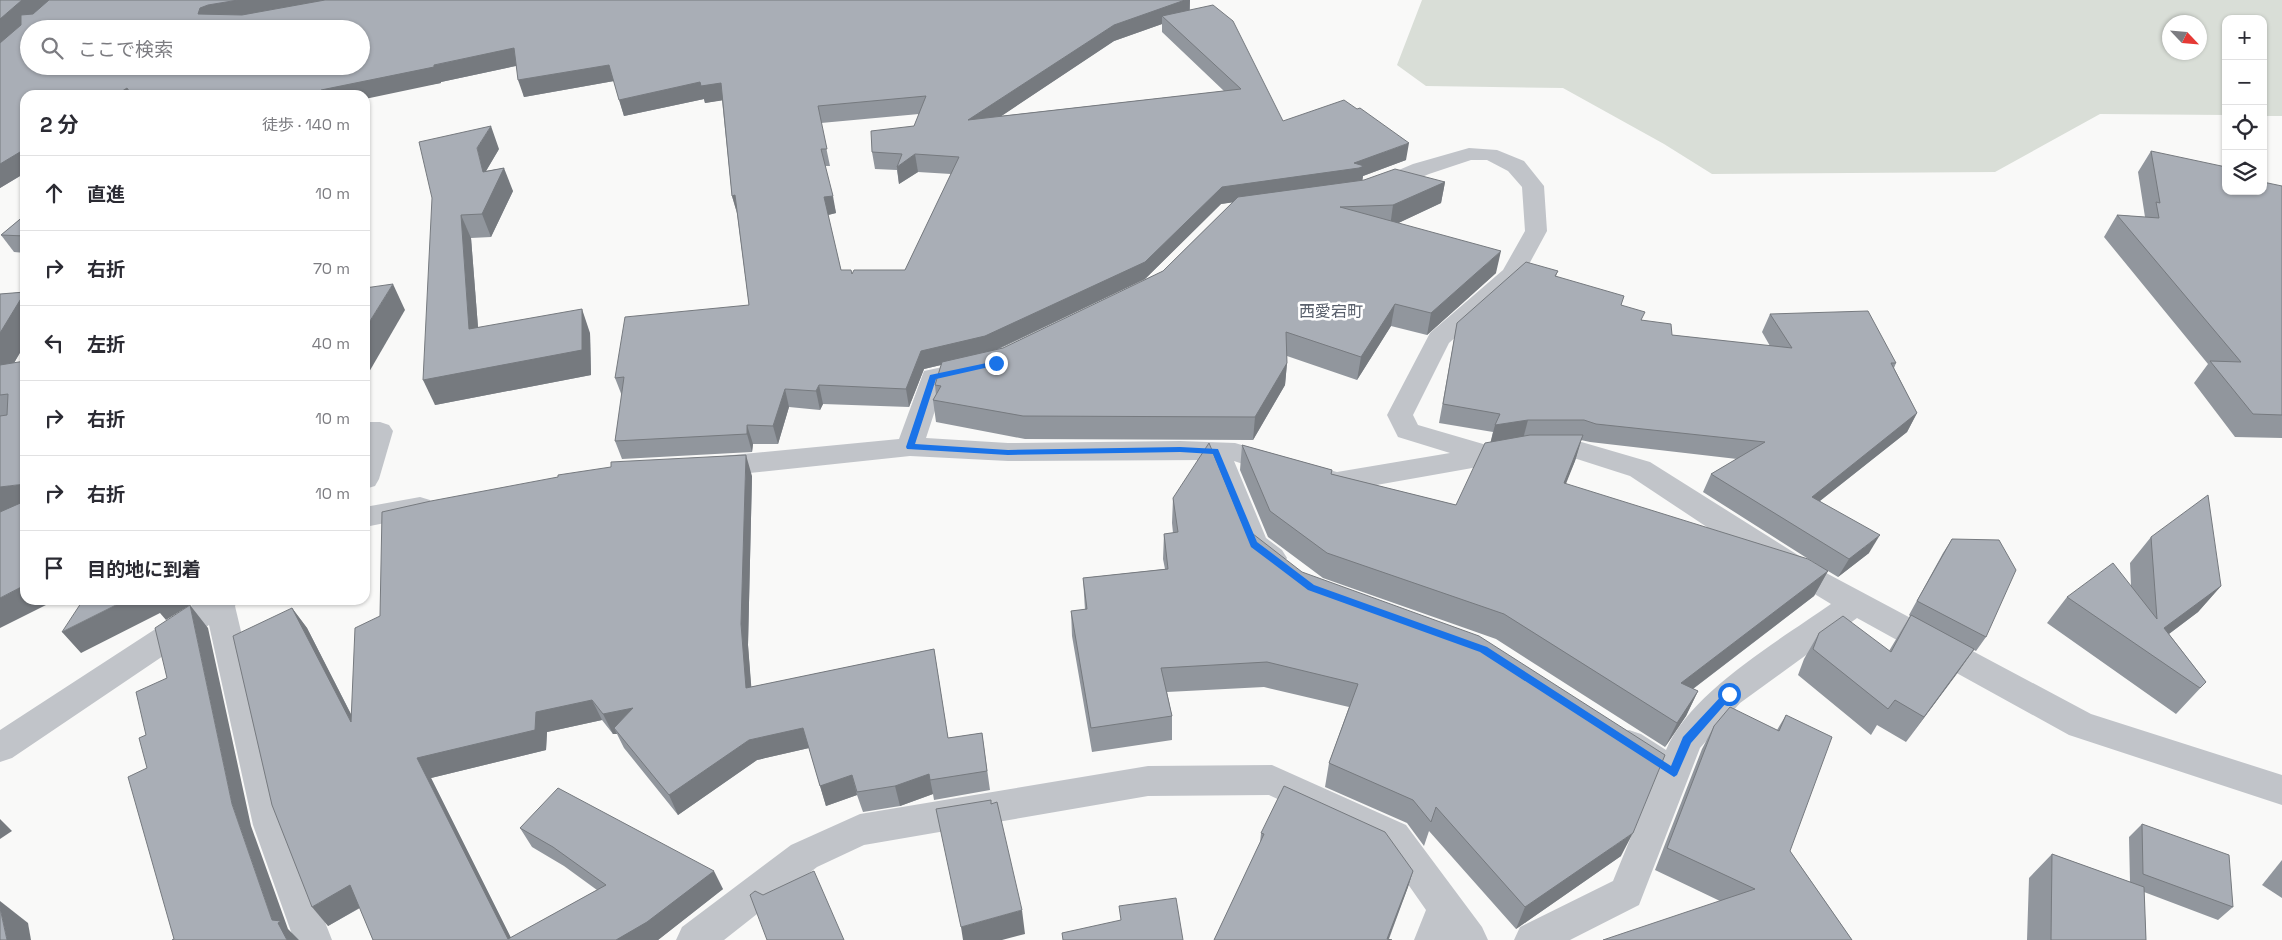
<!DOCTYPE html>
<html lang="ja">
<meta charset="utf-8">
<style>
:root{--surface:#fff;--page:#f7f7f7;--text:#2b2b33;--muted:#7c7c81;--line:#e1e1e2}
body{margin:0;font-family:"Space Grotesk","Noto Sans JP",sans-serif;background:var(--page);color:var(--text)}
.controls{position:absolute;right:15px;top:15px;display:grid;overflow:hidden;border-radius:10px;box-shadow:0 1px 4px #0004}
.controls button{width:45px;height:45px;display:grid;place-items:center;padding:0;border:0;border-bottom:1px solid var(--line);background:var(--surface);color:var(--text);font:25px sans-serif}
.compass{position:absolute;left:2162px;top:15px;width:45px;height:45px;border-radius:50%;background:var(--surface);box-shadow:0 1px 4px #0004;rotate:116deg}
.stop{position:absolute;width:15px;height:15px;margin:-11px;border:4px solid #1a73e8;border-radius:50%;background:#fff}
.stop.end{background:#1a73e8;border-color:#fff;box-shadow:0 1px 5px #0008}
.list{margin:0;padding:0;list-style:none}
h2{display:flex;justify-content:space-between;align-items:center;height:65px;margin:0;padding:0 20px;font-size:21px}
h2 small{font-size:16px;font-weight:400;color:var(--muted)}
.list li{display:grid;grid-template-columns:32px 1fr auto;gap:15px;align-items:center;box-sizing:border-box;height:75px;padding:0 20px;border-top:1px solid var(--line)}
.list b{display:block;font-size:19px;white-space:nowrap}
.list em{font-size:16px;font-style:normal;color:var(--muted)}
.icon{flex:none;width:28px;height:28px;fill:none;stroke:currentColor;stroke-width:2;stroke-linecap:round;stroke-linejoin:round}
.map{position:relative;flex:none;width:2282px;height:940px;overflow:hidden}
.search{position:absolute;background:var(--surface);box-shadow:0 1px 4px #0004;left:20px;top:20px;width:350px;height:55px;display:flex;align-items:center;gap:12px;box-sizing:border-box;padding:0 18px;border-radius:28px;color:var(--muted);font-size:19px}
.panel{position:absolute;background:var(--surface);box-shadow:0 1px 4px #0004;left:20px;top:90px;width:350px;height:515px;border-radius:15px}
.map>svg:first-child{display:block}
.green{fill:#d9ded7;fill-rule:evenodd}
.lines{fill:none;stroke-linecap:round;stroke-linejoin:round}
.minor{fill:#c1c4c9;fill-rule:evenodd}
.wall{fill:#91969d;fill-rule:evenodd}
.shaded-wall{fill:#767a7f}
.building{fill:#a9aeb6;stroke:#767a7f;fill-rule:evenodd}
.route{fill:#1a73e8}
.labels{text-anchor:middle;stroke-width:5;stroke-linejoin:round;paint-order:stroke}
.neighbourhood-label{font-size:16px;fill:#59606c;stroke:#fff}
</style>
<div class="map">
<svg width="2282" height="940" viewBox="0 0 2282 940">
<rect width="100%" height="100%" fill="#f9f9f8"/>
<path class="green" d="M 1422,0 L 2282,0 L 2282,116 L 2263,116 L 2263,19 L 2226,19 L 2226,115 L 2100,114 L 1995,172 L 1712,174 L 1664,144 L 1563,88 L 1426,86 L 1397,65 ZM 2170,22 L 2200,22 L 2200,52 L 2170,52 Z"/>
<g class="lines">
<g class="minor">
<path d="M 1469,148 L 1497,150 L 1524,161 L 1544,186 L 1547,231 L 1521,279 L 1449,343 L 1413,415 L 1418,425 L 1490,446 L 1523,441 L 1578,441 L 1650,462 L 1828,574 L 2091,714 L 2282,775 L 2282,805 L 2069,735 L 1857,618 L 1740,703 L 1700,748 L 1639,905 L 1570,940 L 1514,940 L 1520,927 L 1613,881 L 1655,778 L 1617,754 L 1612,744 L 1617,734 L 1629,730 L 1641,734 L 1666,750 C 1690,692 1780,640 1831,604 L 1734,545 L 1630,476 L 1577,459 L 1523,459 L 1337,492 L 1307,484 L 1303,477 L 1307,470 L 1317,467 L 1337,472 L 1450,453 L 1398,437 L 1387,415 L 1430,333 L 1503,270 L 1525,231 L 1522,187 L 1508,171 L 1487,160 L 1471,160 L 1429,174 L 1384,193 L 1376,195 L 1368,193 L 1365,188 L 1368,183 L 1413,164 Z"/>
<path d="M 975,360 L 984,362 L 988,368 L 984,374 L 944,383 L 926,438 L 1008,443 L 1180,441 L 1235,443 L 1286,458 L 1290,465 L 1286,472 L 1276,475 L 1234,461 L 1266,538 L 1282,550 L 1287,558 L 1282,566 L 1272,569 L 1262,566 L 1244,552 L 1206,460 L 1008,461 L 910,456 L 712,477 L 702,474 L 698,467 L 702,460 L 712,457 L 899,439 L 924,371 Z"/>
<path d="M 365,422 L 380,422 L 389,425 L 393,431 L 379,479 L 375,486 L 365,489 Z"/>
<path d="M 420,497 L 430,500 L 434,507 L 430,514 L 365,527 L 365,507 Z"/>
<path d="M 200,600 L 238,600 L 235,606 L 287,825 L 332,940 L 294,940 L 253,825 L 209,625 L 12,758 L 0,762 L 0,730 Z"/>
<path d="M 1272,765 L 1406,825 L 1482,927 L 1488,940 L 1414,940 L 1426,910 L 1382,847 L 1269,795 L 1148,796 L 864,845 L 817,867 L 724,940 L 676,940 L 682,927 L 791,845 L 860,814 L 1148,766 Z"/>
</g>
</g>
<g class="wall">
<path d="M 0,0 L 1190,0 L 1190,10 L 1283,121 L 1406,160 L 1363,176 L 1362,181 L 1445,182 L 1441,203 L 1398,223 L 1496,273 L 1427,335 L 1391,326 L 1357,380 L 1287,356 L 1287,363 L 1285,385 L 1253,440 L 1025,439 L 936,422 L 933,400 L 936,395 L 935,385 L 941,365 L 924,369 L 909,407 L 823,404 L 820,410 L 789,407 L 778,444 L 753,444 L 752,452 L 622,459 L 615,441 L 622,396 L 615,378 L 749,305 L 737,213 L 732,196 L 722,100 L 705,103 L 704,99 L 624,116 L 614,81 L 524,97 L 516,66 L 441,82 L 441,83 L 365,95 L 25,95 L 25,173 L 0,188 ZM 1162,24 L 1162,32 L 1224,91 L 1001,116 L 1114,41 ZM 919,114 L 914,126 L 872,152 L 875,169 L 897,170 L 899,184 L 918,172 L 951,174 L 905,270 L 852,274 L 841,270 L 828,215 L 836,213 L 825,166 L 830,166 L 821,123 ZM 1233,202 L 1163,271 L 1003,348 L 997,350 L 1145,279 L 1221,204 Z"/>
<path d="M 499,149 L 486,171 L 513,191 L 491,237 L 471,238 L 478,327 L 590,333 L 591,375 L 435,405 L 432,198 Z"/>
<path d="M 2151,151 L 2226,191 L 2282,186 L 2282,438 L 2235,437 L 2194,383 L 2208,364 L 2104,237 L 2117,215 L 2145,217 L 2138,172 Z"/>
<path d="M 25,215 L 25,253 L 14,252 L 1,235 Z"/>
<path d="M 1558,271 L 1556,276 L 1621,305 L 1642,320 L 1672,335 L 1770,346 L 1762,332 L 1770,314 L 1896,363 L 1894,368 L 1917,413 L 1907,432 L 1820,501 L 1869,553 L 1838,577 L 1828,571 L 1814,596 L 1693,689 L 1698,691 L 1686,716 L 1665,747 L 1496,639 L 1323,578 L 1268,537 L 1240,470 L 1242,445 L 1332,470 L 1331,474 L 1456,505 L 1491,442 L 1493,432 L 1439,423 L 1457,323 ZM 1581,440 L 1590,442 L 1737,459 L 1711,474 L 1703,492 L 1821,567 L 1565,484 L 1575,461 Z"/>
<path d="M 25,292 L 25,344 L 14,363 L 0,628 L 0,294 Z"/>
<path d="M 752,476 L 748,645 L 751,687 L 934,649 L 948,738 L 982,733 L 990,790 L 934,800 L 933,794 L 900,806 L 863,812 L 857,795 L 826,806 L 809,748 L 757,760 L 678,815 L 624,748 L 617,734 L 613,734 L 602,720 L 547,732 L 546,750 L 431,778 L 511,938 L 597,890 L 564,866 L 532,847 L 520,828 L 723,889 L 658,940 L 373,940 L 360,908 L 328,926 L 292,608 L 307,628 L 351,714 Z"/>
<path d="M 1173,498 L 1244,527 L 1621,856 L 1516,929 L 1429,831 L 1424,846 L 1407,823 L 1325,787 L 1329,763 L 1349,707 L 1264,687 L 1167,692 L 1172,716 L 1172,740 L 1092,752 L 1072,636 L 1071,611 L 1085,610 L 1083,578 L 1165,569 L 1163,559 L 1164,534 L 1173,533 L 1172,523 Z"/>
<path d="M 2151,537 L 2221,586 L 2198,612 L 2169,634 L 2206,682 L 2176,714 L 2047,623 L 2067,597 L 2131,586 L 2130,563 Z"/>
<path d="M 1952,539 L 1986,637 L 1976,651 L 1974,650 L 1906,742 L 1877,725 L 1871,735 L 1798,675 L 1804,659 L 1819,633 L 1889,651 L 1910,616 L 1909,615 L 1943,553 Z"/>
<path d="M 1786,715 L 1790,851 L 1852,940 L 1720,901 L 1655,870 L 1702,749 L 1714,726 L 1777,730 Z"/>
<path d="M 2142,824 L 2233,907 L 2218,920 L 2144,892 L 2146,940 L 2027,940 L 2029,878 L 2052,854 L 2130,882 L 2129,837 Z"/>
<path d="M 1261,833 L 1413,871 L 1408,887 L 1389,939 L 1214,940 L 1260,843 Z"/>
<path d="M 2282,860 L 2282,898 L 2262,885 Z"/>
</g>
<g class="shaded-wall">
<path d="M 22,0 L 51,0 L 0,44 L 0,19 Z"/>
<path d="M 238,0 L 340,0 L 207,29 L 198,14 L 200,8 L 208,5 Z"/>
<path d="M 1185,0 L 1190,0 L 1189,14 L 1162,16 L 1162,24 L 1114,41 L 970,137 L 968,120 L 1114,25 Z"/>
<path d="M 514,48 L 520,65 L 441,82 L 441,83 L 365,99 L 365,95 L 315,95 L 321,90 Z"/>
<path d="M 609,65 L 614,81 L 524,97 L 518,80 Z"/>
<path d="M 700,82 L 721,83 L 725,100 L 705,103 L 704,99 L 624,116 L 619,100 Z"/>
<path d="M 127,88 L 131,95 L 116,95 Z"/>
<path d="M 491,126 L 499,149 L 486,171 L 504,168 L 513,191 L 491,237 L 482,214 L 483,172 L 477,148 Z"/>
<path d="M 1409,143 L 1406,160 L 1363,176 L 1362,183 L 1357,185 L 1221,204 L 1145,279 L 987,354 L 924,369 L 909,407 L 906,389 L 921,351 L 1222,187 L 1354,163 Z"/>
<path d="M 25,149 L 25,173 L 0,188 L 0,164 Z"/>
<path d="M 915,154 L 918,172 L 899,184 L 897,167 Z"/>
<path d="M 1445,182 L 1441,203 L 1390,227 L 1393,205 Z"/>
<path d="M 735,195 L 737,213 L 732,196 Z"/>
<path d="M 833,196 L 836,213 L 828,215 L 824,197 Z"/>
<path d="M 461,215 L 471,238 L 480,353 L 469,329 Z"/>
<path d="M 1501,251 L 1496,273 L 1427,335 L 1431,313 Z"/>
<path d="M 393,284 L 405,310 L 365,379 L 365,329 Z"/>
<path d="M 25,292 L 25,344 L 0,387 L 0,333 Z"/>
<path d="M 1395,304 L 1391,326 L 1357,380 L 1361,357 Z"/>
<path d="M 582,309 L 590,333 L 591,375 L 435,405 L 423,380 Z"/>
<path d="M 1287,363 L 1285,385 L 1253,440 L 1255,417 Z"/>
<path d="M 819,385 L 823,404 L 820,410 L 816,391 Z"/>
<path d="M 785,389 L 789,407 L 778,444 L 773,426 Z"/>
<path d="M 1917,413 L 1907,432 L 1802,515 L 1812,497 Z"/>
<path d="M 1528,420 L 1523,439 L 1490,444 L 1495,425 Z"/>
<path d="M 747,425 L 753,444 L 752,452 L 747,434 Z"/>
<path d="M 1583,435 L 1575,461 L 1556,509 L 1564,483 Z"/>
<path d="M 746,455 L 752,476 L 748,645 L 753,708 L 746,688 L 741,624 Z"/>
<path d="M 25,484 L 25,510 L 0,514 L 0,487 Z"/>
<path d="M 1880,535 L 1869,553 L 1838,577 L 1849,559 Z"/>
<path d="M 1828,571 L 1814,596 L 1669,707 L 1681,683 Z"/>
<path d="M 25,585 L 25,600 L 56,600 L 0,628 L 0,598 Z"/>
<path d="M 2221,586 L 2198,612 L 2146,651 L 2164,628 Z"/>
<path d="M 126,600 L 198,600 L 166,620 L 160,613 L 81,653 L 62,632 Z"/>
<path d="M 190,605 L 208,628 L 251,826 L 288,929 L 299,940 L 287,940 L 272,920 L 232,804 Z"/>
<path d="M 292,608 L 307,628 L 365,742 L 351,722 Z"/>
<path d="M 1974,649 L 1956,675 L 1906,742 L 1924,717 Z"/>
<path d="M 1698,691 L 1686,716 L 1665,747 L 1677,723 Z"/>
<path d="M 592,700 L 602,720 L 547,732 L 546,750 L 431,778 L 512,940 L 508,940 L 417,758 L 536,712 Z"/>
<path d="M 633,708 L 614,728 L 617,734 L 613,734 L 603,714 Z"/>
<path d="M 803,728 L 809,748 L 757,760 L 678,815 L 669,795 L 749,740 Z"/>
<path d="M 929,774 L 933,794 L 900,806 L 895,786 Z"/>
<path d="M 852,775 L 857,795 L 826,806 L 820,786 Z"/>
<path d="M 0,819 L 12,831 L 0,839 Z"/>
<path d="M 1633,833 L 1621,856 L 1516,929 L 1525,907 Z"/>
<path d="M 714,871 L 723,889 L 658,940 L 616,940 Z"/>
<path d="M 1413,871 L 1408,887 L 1388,940 L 1387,940 Z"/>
<path d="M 350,885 L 366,904 L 328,926 L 312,907 Z"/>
<path d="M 0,901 L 28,923 L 31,940 L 7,940 L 0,908 Z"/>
<path d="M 1022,910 L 1025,934 L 1002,940 L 963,940 L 961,927 Z"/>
</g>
<g class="building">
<path d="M 0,0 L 22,0 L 0,19 Z"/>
<path d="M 49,0 L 238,0 L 208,5 L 200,8 L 198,14 L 242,15 L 325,0 L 1185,0 L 1114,25 L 968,120 L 1241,89 L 1162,16 L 1213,5 L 1233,21 L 1283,121 L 1344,100 L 1357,109 L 1360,108 L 1409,143 L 1354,163 L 1364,166 L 1359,168 L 1222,187 L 1145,262 L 985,336 L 921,351 L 906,389 L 819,385 L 816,391 L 785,389 L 773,426 L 747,425 L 747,434 L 615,441 L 624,377 L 615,378 L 625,317 L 749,305 L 735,195 L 732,196 L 721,83 L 701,86 L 700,82 L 619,100 L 609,65 L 518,80 L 514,48 L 434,65 L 434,67 L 321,90 L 321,93 L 315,95 L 132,95 L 127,88 L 116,95 L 25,95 L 25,149 L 0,164 L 0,43 L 21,25 L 21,15 L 33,14 ZM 29,29 L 361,29 L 361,66 L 29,66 ZM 926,96 L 914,126 L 871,131 L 872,152 L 902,154 L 897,167 L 915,154 L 959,157 L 905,270 L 854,270 L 852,274 L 851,270 L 841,270 L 824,197 L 833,196 L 821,149 L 827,149 L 818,106 Z"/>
<path d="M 491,126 L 477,148 L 483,172 L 504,168 L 482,214 L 461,215 L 469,329 L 582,309 L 582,350 L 423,380 L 432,198 L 419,142 Z"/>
<path d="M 2151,151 L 2226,167 L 2226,191 L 2263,191 L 2263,182 L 2282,186 L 2282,415 L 2253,414 L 2210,361 L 2241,362 L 2117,215 L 2159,218 L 2156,202 L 2160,203 Z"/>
<path d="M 1395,169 L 1445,182 L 1393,205 L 1340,207 L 1501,251 L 1431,313 L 1395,304 L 1361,357 L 1286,332 L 1287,363 L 1255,417 L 1023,416 L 933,400 L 941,386 L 935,385 L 942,362 L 1003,348 L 1163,271 L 1238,197 L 1364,180 Z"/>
<path d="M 25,215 L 25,236 L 1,235 Z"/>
<path d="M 1526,262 L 1558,271 L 1555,276 L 1624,296 L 1621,305 L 1645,312 L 1641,320 L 1671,324 L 1672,335 L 1792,348 L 1770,314 L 1868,311 L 1896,363 L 1891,363 L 1917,413 L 1812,497 L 1880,535 L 1849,559 L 1711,474 L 1765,442 L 1596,424 L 1584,420 L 1528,420 L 1495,425 L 1500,414 L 1443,404 L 1457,323 Z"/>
<path d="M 393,284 L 365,329 L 365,288 Z"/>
<path d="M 25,292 L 0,333 L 0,294 Z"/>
<path d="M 25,361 L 25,484 L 0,487 L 0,416 L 7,415 L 8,394 L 0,395 L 0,365 Z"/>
<path d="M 1530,435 L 1583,435 L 1564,483 L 1808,559 L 1828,571 L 1681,683 L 1698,691 L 1677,723 L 1504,614 L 1327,553 L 1270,511 L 1242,445 L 1332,470 L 1331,474 L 1456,505 L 1485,443 Z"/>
<path d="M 1209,443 L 1244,527 L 1302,572 L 1479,636 L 1665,755 L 1633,833 L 1525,907 L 1436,807 L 1431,822 L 1413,800 L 1329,763 L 1358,684 L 1267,662 L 1161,668 L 1172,716 L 1091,728 L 1071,611 L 1087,609 L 1083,578 L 1168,569 L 1164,534 L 1178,532 L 1173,498 Z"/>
<path d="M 746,455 L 741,624 L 746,688 L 934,649 L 948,738 L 982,733 L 987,771 L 930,780 L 929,774 L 895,786 L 857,792 L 852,775 L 820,786 L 803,728 L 749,740 L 669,795 L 614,728 L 633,708 L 603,714 L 592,700 L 536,712 L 535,730 L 417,758 L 508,939 L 606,885 L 553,847 L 520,828 L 558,788 L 714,871 L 647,922 L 616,940 L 373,940 L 350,885 L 312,907 L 272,805 L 233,636 L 292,608 L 351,722 L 355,628 L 380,616 L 382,512 L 431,501 L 558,477 L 558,475 L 611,467 L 611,462 Z"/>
<path d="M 2208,495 L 2221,586 L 2164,628 L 2206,682 L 2200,688 L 2067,597 L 2113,563 L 2157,619 L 2151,537 Z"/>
<path d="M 25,501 L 25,585 L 0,598 L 0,512 Z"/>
<path d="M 1952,539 L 1999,540 L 2016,570 L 1986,637 L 1917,601 Z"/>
<path d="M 83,600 L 126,600 L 62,632 Z"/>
<path d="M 190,605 L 232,804 L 272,920 L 281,921 L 278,923 L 287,940 L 172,940 L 174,939 L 128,777 L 147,768 L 139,738 L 146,735 L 136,692 L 167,678 L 155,628 Z"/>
<path d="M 1911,615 L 1974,649 L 1924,717 L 1895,700 L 1888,709 L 1813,649 L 1819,633 L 1843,616 L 1891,652 Z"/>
<path d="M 1730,707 L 1779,731 L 1786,715 L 1832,737 L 1790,851 L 1852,940 L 1603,940 L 1755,889 L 1667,848 L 1714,726 Z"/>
<path d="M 1284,786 L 1385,832 L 1413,871 L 1387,939 L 1392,940 L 1214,940 L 1264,834 L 1261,833 Z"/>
<path d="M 991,800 L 991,804 L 997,802 L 1022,910 L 961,927 L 936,809 Z"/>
<path d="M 2142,824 L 2229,855 L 2233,907 L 2143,874 Z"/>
<path d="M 2052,854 L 2144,887 L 2146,940 L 2051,940 Z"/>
<path d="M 814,871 L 844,940 L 767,940 L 750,895 L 755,891 L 763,895 Z"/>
<path d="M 1176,898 L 1183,940 L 1063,940 L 1062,933 L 1121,920 L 1119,906 Z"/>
<path d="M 0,908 L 7,940 L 0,940 Z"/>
</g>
<path class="route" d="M 996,361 L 998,361 L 998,365 L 936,379 L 915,444 L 1008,450 L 1180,447 L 1218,449 L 1257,542 L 1314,585 L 1487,647 L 1671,766 L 1683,737 L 1726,691 L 1729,690 L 1734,694 L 1691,743 L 1677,775 L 1674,777 L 1480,652 L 1308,590 L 1251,547 L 1213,454 L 1180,452 L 1008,455 L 907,449 L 906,447 L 930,375 Z"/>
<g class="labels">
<g class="neighbourhood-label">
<text x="1331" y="317">西愛宕町</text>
</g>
</g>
</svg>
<div class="controls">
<button>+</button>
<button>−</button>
<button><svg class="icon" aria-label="locate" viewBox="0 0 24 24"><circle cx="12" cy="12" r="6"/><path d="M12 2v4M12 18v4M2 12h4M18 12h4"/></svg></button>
<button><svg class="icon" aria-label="layers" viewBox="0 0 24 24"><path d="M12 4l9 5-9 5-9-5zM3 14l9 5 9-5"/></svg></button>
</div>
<svg class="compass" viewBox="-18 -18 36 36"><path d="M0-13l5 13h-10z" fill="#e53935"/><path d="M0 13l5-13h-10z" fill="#7c7c81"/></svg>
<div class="stop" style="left:1729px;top:694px"></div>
<div class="stop end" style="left:996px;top:363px"></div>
<div class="search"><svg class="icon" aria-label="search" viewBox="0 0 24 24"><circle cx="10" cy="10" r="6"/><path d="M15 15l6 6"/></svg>ここで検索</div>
<section class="panel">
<h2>2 分<small>徒歩 · 140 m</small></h2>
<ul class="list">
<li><svg class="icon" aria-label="ahead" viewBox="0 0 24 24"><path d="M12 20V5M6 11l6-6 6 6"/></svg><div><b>直進</b></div><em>10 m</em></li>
<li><svg class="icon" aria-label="right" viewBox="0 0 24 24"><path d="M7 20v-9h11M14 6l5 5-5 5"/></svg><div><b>右折</b></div><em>70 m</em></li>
<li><svg class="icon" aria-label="left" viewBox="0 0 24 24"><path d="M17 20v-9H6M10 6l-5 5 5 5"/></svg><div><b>左折</b></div><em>40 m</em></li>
<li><svg class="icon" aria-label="right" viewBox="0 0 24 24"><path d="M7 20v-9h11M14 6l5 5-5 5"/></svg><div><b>右折</b></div><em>10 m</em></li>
<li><svg class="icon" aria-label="right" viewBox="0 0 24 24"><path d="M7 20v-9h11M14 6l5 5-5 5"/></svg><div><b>右折</b></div><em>10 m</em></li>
<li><svg class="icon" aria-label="arrive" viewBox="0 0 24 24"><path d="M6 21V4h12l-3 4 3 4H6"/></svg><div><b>目的地に到着</b></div></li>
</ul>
</section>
</div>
